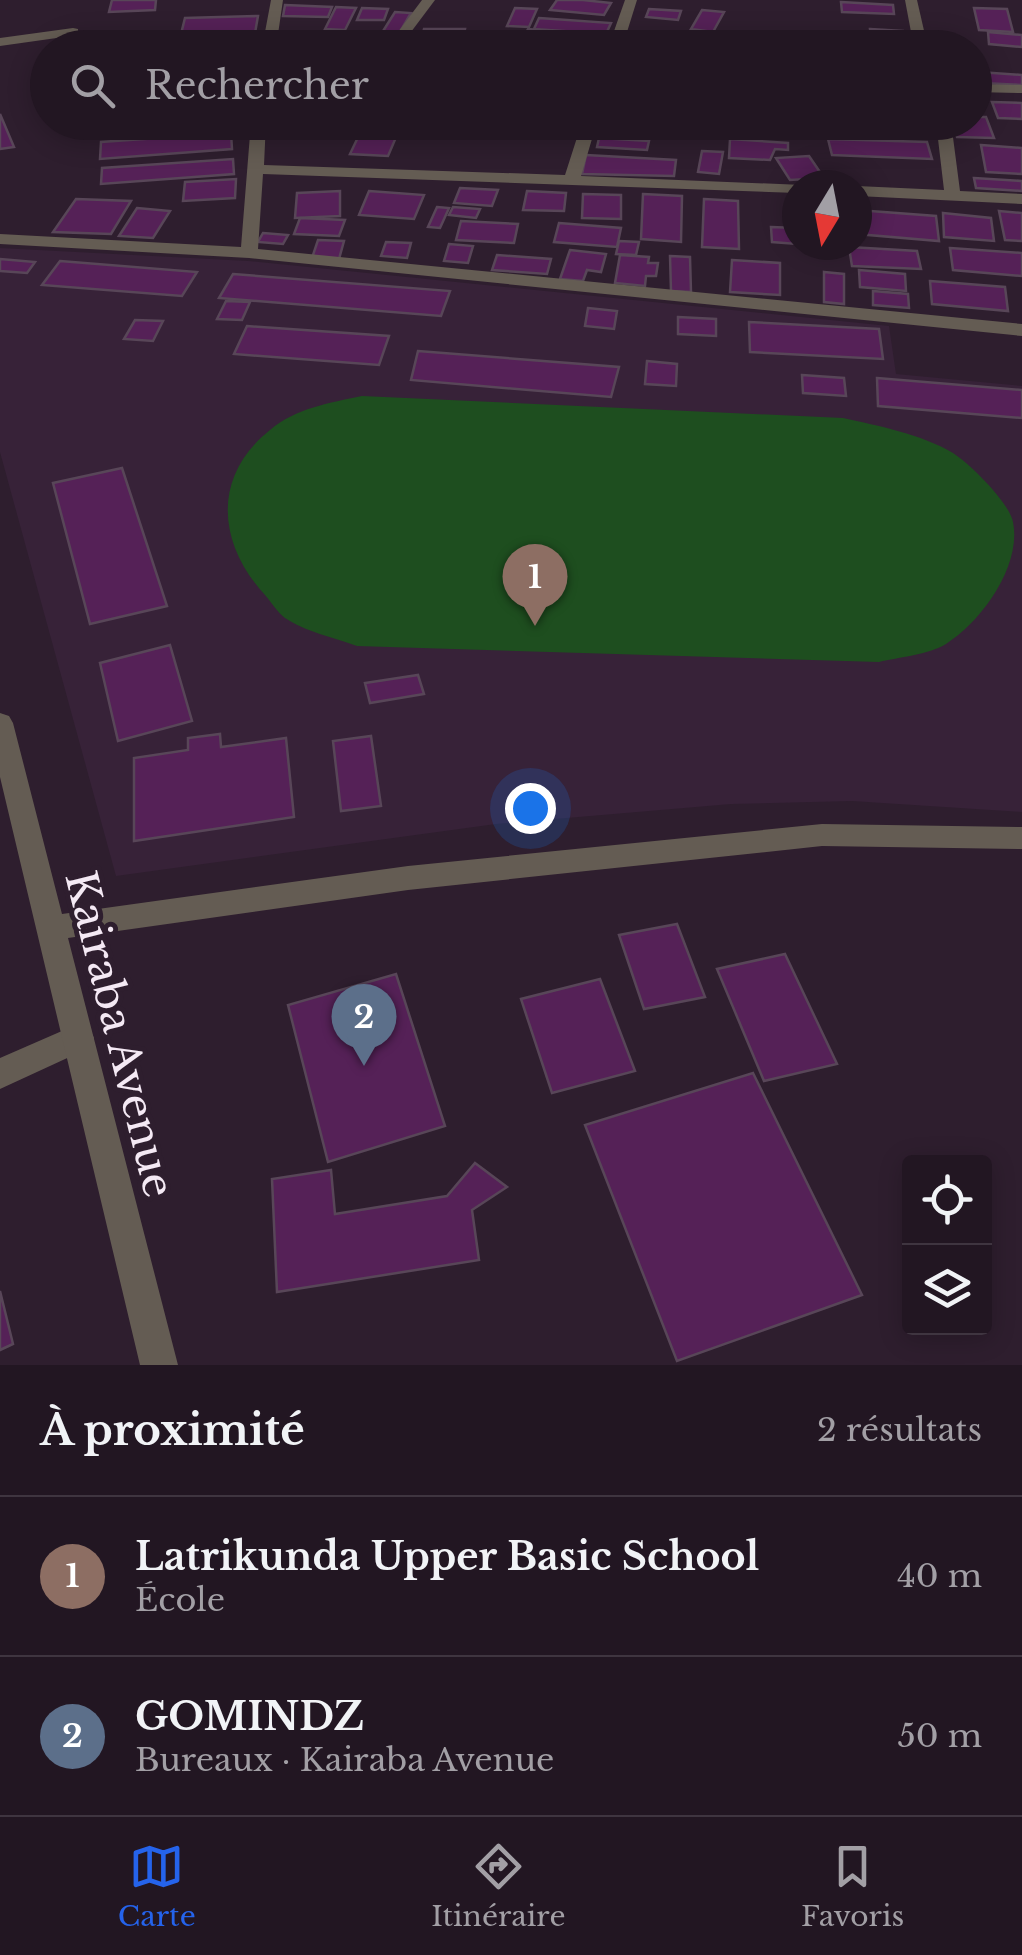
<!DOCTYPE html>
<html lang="fr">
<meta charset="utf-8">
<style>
:root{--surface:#221622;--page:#2e232f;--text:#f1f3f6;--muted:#a29fa5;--line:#3f3540;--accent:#2563eb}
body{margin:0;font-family:"Libre Baskerville",serif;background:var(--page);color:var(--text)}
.controls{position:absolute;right:30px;bottom:30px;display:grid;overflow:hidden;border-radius:10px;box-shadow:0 5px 25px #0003}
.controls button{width:90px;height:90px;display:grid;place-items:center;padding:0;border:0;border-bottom:2px solid var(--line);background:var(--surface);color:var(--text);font:50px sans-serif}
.compass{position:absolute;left:782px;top:170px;width:90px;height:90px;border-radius:50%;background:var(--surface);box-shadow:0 5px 25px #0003;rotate:190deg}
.you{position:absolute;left:530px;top:808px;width:35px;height:35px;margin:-25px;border:8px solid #fff;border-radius:50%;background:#1a73e8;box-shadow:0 0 0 15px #1a73e833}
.badge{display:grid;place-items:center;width:65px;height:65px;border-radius:50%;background:var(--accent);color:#fff;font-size:32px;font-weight:700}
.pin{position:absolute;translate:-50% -82px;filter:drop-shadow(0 2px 5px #0008)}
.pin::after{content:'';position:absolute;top:52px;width:35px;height:30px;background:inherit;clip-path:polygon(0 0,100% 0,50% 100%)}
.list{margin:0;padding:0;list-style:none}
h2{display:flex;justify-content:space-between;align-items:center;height:130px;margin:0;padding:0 40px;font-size:42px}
h2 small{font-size:32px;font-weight:400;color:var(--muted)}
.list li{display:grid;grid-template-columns:65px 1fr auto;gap:30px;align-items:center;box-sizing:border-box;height:160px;padding:0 40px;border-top:2px solid var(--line)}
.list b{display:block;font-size:38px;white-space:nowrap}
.list p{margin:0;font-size:32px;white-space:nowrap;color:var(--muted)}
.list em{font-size:32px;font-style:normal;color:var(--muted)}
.icon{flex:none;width:55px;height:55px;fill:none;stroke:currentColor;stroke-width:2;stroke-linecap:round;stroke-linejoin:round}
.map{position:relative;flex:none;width:1022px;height:1365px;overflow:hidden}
.search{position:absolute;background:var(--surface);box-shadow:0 5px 25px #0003;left:30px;right:30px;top:30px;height:110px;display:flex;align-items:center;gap:25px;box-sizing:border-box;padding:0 35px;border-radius:55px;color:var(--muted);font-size:38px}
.sheet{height:450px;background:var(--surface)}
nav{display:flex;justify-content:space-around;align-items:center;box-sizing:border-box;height:140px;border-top:2px solid var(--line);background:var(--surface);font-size:28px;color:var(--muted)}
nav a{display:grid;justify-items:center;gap:5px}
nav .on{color:var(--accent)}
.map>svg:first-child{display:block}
.built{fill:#372238}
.green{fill:#1e4e1f}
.building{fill:#552157;stroke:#584658;stroke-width:2.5}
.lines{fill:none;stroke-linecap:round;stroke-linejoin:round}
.minor{fill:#645c53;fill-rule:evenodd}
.tertiary{fill:#645c53;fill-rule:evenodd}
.labels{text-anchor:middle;stroke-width:10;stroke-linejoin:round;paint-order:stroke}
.near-street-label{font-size:42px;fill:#f4e9f4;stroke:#2e1e2e}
</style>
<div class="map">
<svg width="1022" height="1365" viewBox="0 0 1022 1365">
<rect width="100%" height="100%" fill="#2e1e2e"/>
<path class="built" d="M 0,248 L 248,261 L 889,326 L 896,374 L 1022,386 L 1022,812 L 852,801 L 731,804 L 496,824 L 116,876 L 0,452 Z"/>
<path class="green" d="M 362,396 L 843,418 C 879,426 921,434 953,453 C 970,464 1009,502 1013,522 C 1022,566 981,622 946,644 C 928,655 899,657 879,662 L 357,646 C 335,638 304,631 285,618 C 278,613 271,602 265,595 C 218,544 211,477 270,430 C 296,408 329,403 362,396 Z"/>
<g class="building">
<path d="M 112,0 L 156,0 L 155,10 L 109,12 Z"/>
<path d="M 557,0 L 583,0 L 611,3 L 604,15 L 550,10 Z"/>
<path d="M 841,2 L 893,5 L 894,14 L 842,12 Z"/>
<path d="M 285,5 L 332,7 L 328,17 L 283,16 Z"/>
<path d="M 336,7 L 356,8 L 345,30 L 325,29 Z"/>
<path d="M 362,8 L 388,9 L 384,20 L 357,20 Z"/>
<path d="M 515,8 L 537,9 L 529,27 L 507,26 Z"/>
<path d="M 974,8 L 1007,9 L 1013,32 L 979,30 Z"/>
<path d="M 649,9 L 681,11 L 678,20 L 646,17 Z"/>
<path d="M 702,10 L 724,12 L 713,32 L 691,29 Z"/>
<path d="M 395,12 L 411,13 L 397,37 L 380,36 Z"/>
<path d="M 258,16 L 255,33 L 181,34 L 185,18 Z"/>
<path d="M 539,18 L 611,23 L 606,34 L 534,29 Z"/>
<path d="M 424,29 L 465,29 L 463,39 L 422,38 Z"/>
<path d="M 528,29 L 550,31 L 544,41 L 523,39 Z"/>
<path d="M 870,29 L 903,31 L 905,38 L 871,36 Z"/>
<path d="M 988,32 L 1022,35 L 1022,47 L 989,44 Z"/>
<path d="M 567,35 L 603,37 L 602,44 L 565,43 Z"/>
<path d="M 623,36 L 651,37 L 649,48 L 621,48 Z"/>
<path d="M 255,40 L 253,48 L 129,48 L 130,43 Z"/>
<path d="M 399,42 L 449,43 L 484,42 L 483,48 L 397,48 Z"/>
<path d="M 979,72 L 1022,75 L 1022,85 L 982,83 Z"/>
<path d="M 992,102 L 1022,103 L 1022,119 L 998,118 Z"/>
<path d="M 0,114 L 14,147 L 0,149 Z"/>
<path d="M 974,117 L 986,117 L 994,138 L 957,137 L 953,125 L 974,122 Z"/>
<path d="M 187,122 L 240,122 L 241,127 L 187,131 Z"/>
<path d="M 718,122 L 768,122 L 769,132 L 719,130 Z"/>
<path d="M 816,122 L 864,122 L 867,131 L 817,130 Z"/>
<path d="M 376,123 L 424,125 L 422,132 L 373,130 Z"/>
<path d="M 231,133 L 232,149 L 100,159 L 101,142 Z"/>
<path d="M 360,133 L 397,135 L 388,156 L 350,154 Z"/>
<path d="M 599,138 L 649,141 L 647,150 L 597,147 Z"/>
<path d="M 730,139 L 788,143 L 788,150 L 775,149 L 770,160 L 729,158 Z"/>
<path d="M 828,139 L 927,142 L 932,159 L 832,155 Z"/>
<path d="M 981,145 L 1022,148 L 1022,174 L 986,172 Z"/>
<path d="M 702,151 L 723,152 L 719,174 L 698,172 Z"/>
<path d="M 586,155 L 676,160 L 674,176 L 582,174 Z"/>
<path d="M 809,156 L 824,178 L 790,180 L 776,158 Z"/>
<path d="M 233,159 L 234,174 L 101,184 L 102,168 Z"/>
<path d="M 974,178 L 1022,181 L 1022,191 L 976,188 Z"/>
<path d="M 236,179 L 235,198 L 183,201 L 185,182 Z"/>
<path d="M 460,188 L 498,190 L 492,206 L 454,203 Z"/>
<path d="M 340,191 L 340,216 L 295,218 L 297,193 Z"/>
<path d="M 369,191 L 424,195 L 414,219 L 359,215 Z"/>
<path d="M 527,191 L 566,193 L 564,211 L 523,210 Z"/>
<path d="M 583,194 L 621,195 L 621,219 L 582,218 Z"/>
<path d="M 643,194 L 682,196 L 681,242 L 641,239 Z"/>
<path d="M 76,199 L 131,201 L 111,234 L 53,232 Z"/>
<path d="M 704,199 L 738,201 L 739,249 L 702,247 Z"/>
<path d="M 437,207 L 449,208 L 440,228 L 428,227 Z"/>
<path d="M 453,207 L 480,209 L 476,218 L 449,215 Z"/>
<path d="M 137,208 L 170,211 L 153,238 L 119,236 Z"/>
<path d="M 857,210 L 936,216 L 939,241 L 857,234 Z"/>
<path d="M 999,211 L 1022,213 L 1022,241 L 1005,240 Z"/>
<path d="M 943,213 L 991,218 L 994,241 L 944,237 Z"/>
<path d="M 300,218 L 345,220 L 339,236 L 294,234 Z"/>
<path d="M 461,221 L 518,224 L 514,243 L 456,240 Z"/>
<path d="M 559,223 L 621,228 L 617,247 L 554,242 Z"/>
<path d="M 771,227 L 797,228 L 797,244 L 772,242 Z"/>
<path d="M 263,233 L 288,235 L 283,244 L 258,242 Z"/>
<path d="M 318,240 L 344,241 L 339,259 L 312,258 Z"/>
<path d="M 619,241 L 639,242 L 636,255 L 616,254 Z"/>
<path d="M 386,242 L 411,243 L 407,258 L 381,256 Z"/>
<path d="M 449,244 L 473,246 L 468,263 L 444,261 Z"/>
<path d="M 849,247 L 917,251 L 921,269 L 852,266 Z"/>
<path d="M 950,248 L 1022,253 L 1022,276 L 953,270 Z"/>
<path d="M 570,250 L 606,254 L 601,272 L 587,270 L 583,281 L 560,279 Z"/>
<path d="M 497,255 L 551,259 L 547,274 L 492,270 Z"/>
<path d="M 620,255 L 649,257 L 648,263 L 658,263 L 656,276 L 646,276 L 645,286 L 615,283 Z"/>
<path d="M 670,256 L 690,257 L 691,292 L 671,291 Z"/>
<path d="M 0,259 L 35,262 L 27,273 L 0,271 Z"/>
<path d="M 732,260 L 780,263 L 780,295 L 730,292 Z"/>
<path d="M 60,261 L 197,272 L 182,296 L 42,285 Z"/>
<path d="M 859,270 L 905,274 L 906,291 L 860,287 Z"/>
<path d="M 824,272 L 844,274 L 844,304 L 824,302 Z"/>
<path d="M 233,274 L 450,291 L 441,316 L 219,298 Z"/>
<path d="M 930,281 L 1005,287 L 1008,311 L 932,304 Z"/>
<path d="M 873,291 L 908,294 L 909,308 L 873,305 Z"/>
<path d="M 226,301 L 250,302 L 242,320 L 217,319 Z"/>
<path d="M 588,308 L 617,311 L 614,329 L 585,326 Z"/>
<path d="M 678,317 L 716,319 L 716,336 L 678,334 Z"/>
<path d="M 135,320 L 163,321 L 153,341 L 124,339 Z"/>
<path d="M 749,322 L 879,329 L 883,359 L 750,352 Z"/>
<path d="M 247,326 L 389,336 L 379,365 L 234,354 Z"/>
<path d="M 418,351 L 619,367 L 611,397 L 411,380 Z"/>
<path d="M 647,361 L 677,364 L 676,386 L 645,384 Z"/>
<path d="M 802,375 L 844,378 L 846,396 L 803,393 Z"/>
<path d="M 877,378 L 1022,390 L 1022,418 L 878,406 Z"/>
<path d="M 122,468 L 167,606 L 90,624 L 53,483 Z"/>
<path d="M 170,645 L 192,721 L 118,741 L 100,663 Z"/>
<path d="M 418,675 L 424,694 L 370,703 L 365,683 Z"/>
<path d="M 220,734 L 221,747 L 286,738 L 294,817 L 134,841 L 134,758 L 188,750 L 188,738 Z"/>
<path d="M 371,736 L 381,806 L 341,811 L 333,741 Z"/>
<path d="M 677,924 L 705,997 L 644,1009 L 619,935 Z"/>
<path d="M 785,954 L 837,1064 L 764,1081 L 717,969 Z"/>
<path d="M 396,974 L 445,1126 L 328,1162 L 288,1005 Z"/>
<path d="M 600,979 L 635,1071 L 552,1093 L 521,999 Z"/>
<path d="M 753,1073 L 862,1295 L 677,1361 L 585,1125 Z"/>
<path d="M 475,1163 L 507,1187 L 472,1210 L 479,1260 L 277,1292 L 272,1179 L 331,1170 L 335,1214 L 447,1196 Z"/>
<path d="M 0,1291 L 13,1344 L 0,1350 Z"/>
</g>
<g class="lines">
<g class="minor">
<path d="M 271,0 L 283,0 L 276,48 L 262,48 Z"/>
<path d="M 422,0 L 435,0 L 399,48 L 386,48 Z"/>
<path d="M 625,0 L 637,0 L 622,48 L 608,48 Z"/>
<path d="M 905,0 L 917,0 L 928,48 L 914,48 Z"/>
<path d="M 73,28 L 78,29 L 78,35 L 0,46 L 0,38 Z"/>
<path d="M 974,84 L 1022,85 L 1022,93 L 974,92 Z"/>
<path d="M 251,122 L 266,122 L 264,165 L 565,175 L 582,122 L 597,122 L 581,176 L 803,185 L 797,185 L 797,193 L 263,174 L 258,249 L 1022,324 L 1022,336 L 249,258 L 0,244 L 0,234 L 241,247 Z"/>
<path d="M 936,122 L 951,122 L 960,191 L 1022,194 L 1022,204 L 857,196 L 857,186 L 944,190 Z"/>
<path d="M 78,1024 L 89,1028 L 94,1038 L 89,1048 L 0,1089 L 0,1058 Z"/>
</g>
<path class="tertiary" d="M 0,713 L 9,716 L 13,723 L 62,914 L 408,866 L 822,824 L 1022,827 L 1022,849 L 822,846 L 408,890 L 68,938 L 178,1365 L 140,1365 L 0,777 Z"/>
</g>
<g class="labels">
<g class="near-street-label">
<text transform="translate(120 1034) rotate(76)" y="15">Kairaba Avenue</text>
</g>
</g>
</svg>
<div class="controls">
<button><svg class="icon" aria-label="locate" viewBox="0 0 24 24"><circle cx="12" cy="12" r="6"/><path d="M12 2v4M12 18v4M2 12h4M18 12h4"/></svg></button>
<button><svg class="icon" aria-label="layers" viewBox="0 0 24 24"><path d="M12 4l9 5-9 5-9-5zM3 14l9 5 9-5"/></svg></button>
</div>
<svg class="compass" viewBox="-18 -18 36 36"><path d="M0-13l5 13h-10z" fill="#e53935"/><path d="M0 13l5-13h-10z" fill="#a29fa5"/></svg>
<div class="you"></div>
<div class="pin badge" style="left:535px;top:626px;background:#8d6e63">1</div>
<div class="pin badge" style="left:364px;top:1066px;background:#5c6f8a">2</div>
<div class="search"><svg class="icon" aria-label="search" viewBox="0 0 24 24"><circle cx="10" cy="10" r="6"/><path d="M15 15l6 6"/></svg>Rechercher</div>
</div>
<section class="sheet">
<h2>À proximité<small>2 résultats</small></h2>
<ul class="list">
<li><span class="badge" style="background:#8d6e63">1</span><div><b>Latrikunda Upper Basic School</b><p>École</p></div><em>40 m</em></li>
<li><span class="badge" style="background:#5c6f8a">2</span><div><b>GOMINDZ</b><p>Bureaux · Kairaba Avenue</p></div><em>50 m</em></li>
</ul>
</section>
<nav>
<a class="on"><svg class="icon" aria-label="map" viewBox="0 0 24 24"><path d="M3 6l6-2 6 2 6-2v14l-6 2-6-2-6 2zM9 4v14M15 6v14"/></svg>Carte</a>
<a><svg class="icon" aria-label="directions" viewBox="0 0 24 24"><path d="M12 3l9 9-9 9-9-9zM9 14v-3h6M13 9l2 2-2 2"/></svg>Itinéraire</a>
<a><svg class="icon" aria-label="saved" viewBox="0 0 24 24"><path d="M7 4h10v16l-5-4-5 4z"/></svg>Favoris</a>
</nav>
